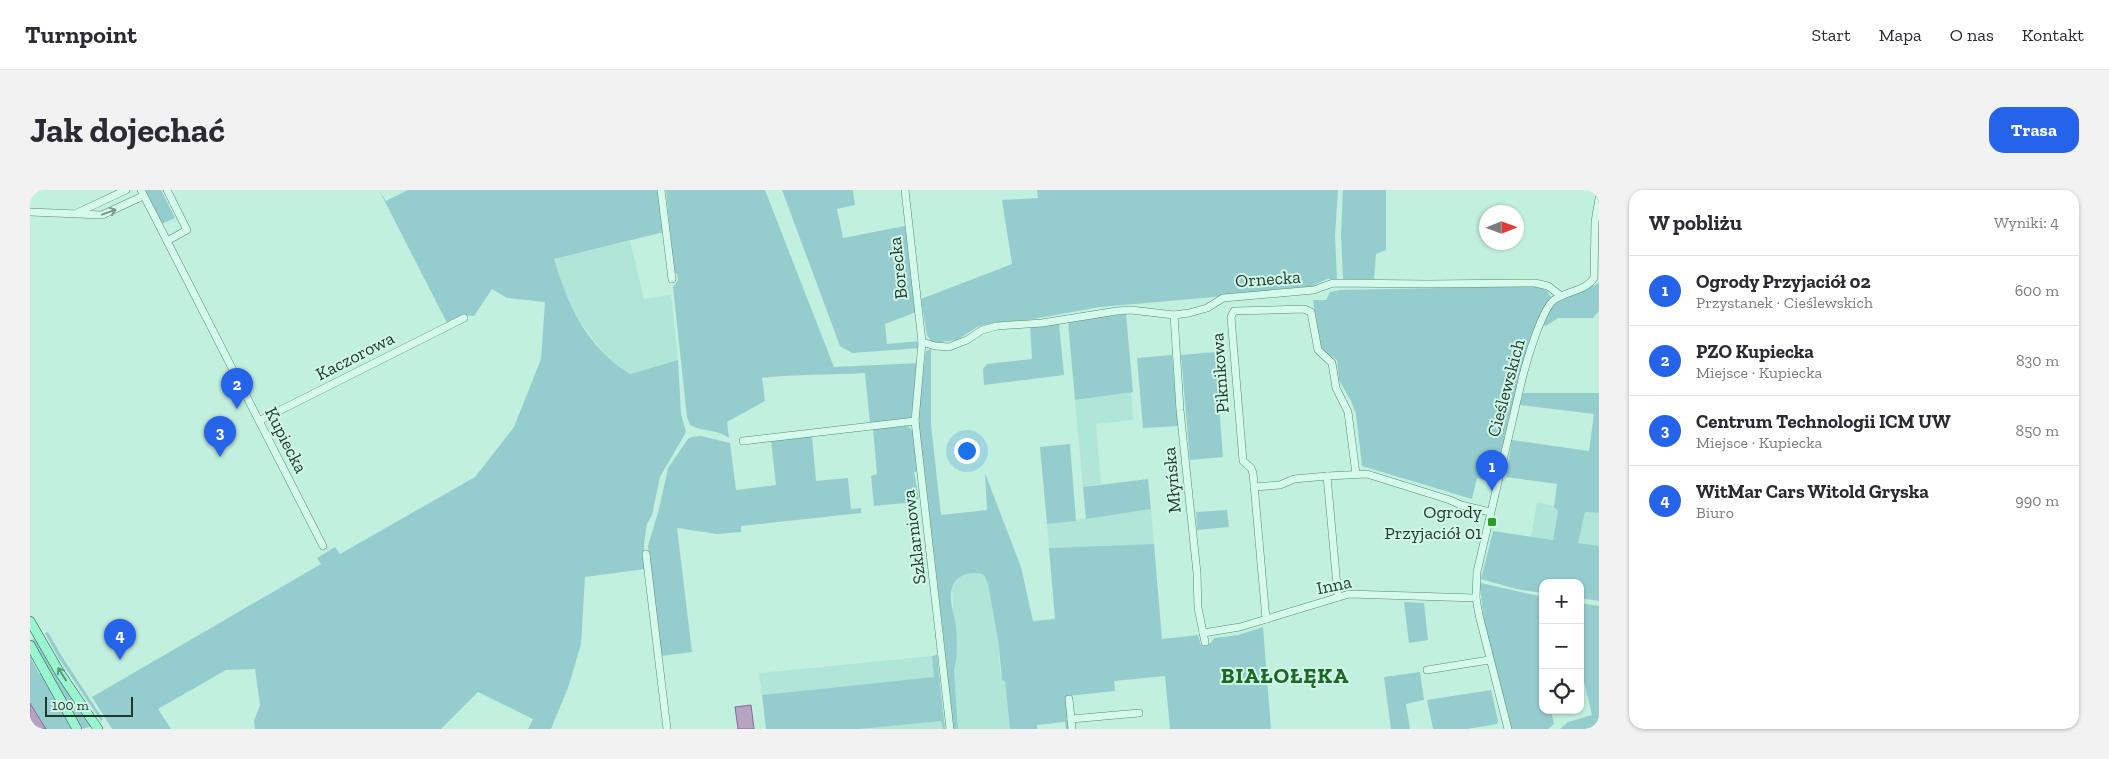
<!DOCTYPE html>
<html lang="pl">
<meta charset="utf-8">
<style>
:root{--surface:#fff;--page:#f2f2f3;--text:#2b2b33;--muted:#7c7c81;--line:#e1e1e2;--accent:#2563eb}
body{margin:0;font-family:"Zilla Slab",serif;background:var(--page);color:var(--text)}
.controls{position:absolute;right:15px;bottom:15px;display:grid;overflow:hidden;border-radius:10px;box-shadow:0 1px 4px #0004}
.controls button{width:45px;height:45px;display:grid;place-items:center;padding:0;border:0;border-bottom:1px solid var(--line);background:var(--surface);color:var(--text);font:25px sans-serif}
.compass{position:absolute;left:1449px;top:15px;width:45px;height:45px;border-radius:50%;background:var(--surface);box-shadow:0 1px 4px #0004;rotate:89deg}
.scale{position:absolute;left:15px;bottom:12px;width:88px;box-sizing:border-box;padding-left:5px;border:2px solid #1d3a28;border-top:0;font-size:14px;line-height:18px;white-space:nowrap;color:#1d3a28;-webkit-text-stroke:4px #d2f7e9;paint-order:stroke}
.you{position:absolute;left:936px;top:260px;width:18px;height:18px;margin:-12px;border:4px solid #fff;border-radius:50%;background:#1a73e8;box-shadow:0 0 0 8px #1a73e833}
.badge{display:grid;place-items:center;width:32px;height:32px;border-radius:50%;background:var(--accent);color:#fff;font-size:16px;font-weight:700}
.pin{position:absolute;translate:-50% -41px;filter:drop-shadow(0 1px 2px #0008)}
.pin::after{content:'';position:absolute;top:26px;width:18px;height:15px;background:inherit;clip-path:polygon(0 0,100% 0,50% 100%)}
.list{margin:0;padding:0;list-style:none}
h2{display:flex;justify-content:space-between;align-items:center;height:65px;margin:0;padding:0 20px;font-size:21px}
h2 small{font-size:16px;font-weight:400;color:var(--muted)}
.list li{display:grid;grid-template-columns:32px 1fr auto;gap:15px;align-items:center;box-sizing:border-box;height:70px;padding:0 20px;border-top:1px solid var(--line)}
.list b{display:block;font-size:19px;white-space:nowrap}
.list p{margin:0;font-size:16px;white-space:nowrap;color:var(--muted)}
.list em{font-size:16px;font-style:normal;color:var(--muted)}
.icon{flex:none;width:28px;height:28px;fill:none;stroke:currentColor;stroke-width:2;stroke-linecap:round;stroke-linejoin:round}
.map{position:relative;flex:none;width:1569px;height:539px;overflow:hidden;border-radius:15px}
header{display:flex;align-items:center;gap:30px;box-sizing:border-box;height:70px;padding:0 25px;background:var(--surface);border-bottom:1px solid var(--line)}
header strong{font-size:24px}
nav{display:flex;gap:28px;margin-inline-start:auto;font-size:18px}
.intro{display:flex;align-items:center;justify-content:space-between;box-sizing:border-box;height:120px;padding:0 30px}
h1{margin:0;font-size:35px}
.button{padding:12px 22px;border-radius:15px;background:var(--accent);color:#fff;font-size:18px;font-weight:700}
main{display:flex;gap:30px;padding:0 30px}
aside{flex:1;background:var(--surface);border-radius:15px;box-shadow:0 1px 4px #0004}
.map>svg:first-child{display:block}
.farmland{fill:#afe6d8}
.green{fill:#95cdcf}
.water{fill:#b7a4c2;stroke:#846b91}
.lines{fill:none;stroke-linecap:round;stroke-linejoin:round}
.minor-casing{stroke:#588b6f;stroke-width:8}
.major-casing{stroke:#2d583d;stroke-width:10}
.minor{stroke:#d5faec;stroke-width:7}
.major{stroke:#98f5d0;stroke-width:9}
.oneway{stroke:#799a8a}
.oneway2{stroke:#5a987c}
.poi-dot{fill:#309c25;stroke:#d2f7e9;stroke-width:2}
.labels{text-anchor:middle;stroke-width:4;stroke-linejoin:round;paint-order:stroke}
.street-label{font-size:18px;fill:#1d3a28;stroke:#d2f7e9}
.poi-label{font-size:18px;fill:#1d3a28;stroke:#d2f7e9;text-anchor:end}
.district-label{font-size:22px;font-weight:bold;letter-spacing:1px;fill:#1a6824;stroke:#d2f7e9}
</style>
<header>
<strong>Turnpoint</strong>
<nav><a>Start</a><a>Mapa</a><a>O nas</a><a>Kontakt</a></nav>
</header>
<div class="intro"><h1>Jak dojechać</h1><a class="button">Trasa</a></div>
<main>
<div class="map">
<svg width="1569" height="539" viewBox="0 0 1569 539">
<rect width="100%" height="100%" fill="#c2f0de"/>
<g class="farmland">
<path d="M 600,51 L 614,109 L 641,105 L 648,170 L 600,184 L 578,169 L 549,130 L 531,94 L 524,69 Z"/>
<path d="M 1101,202 L 1103,230 L 1066,234 L 1071,294 L 1053,297 L 1045,210 Z"/>
<path d="M 1507,312 L 1524,316 L 1528,321 L 1523,350 L 1501,347 Z"/>
<path d="M 1121,319 L 1124,354 L 1019,358 L 1017,334 Z"/>
<path d="M 1555,322 L 1569,323 L 1569,356 L 1547,353 Z"/>
<path d="M 940,382 L 954,385 L 958,394 L 969,456 L 970,481 L 972,490 L 975,491 L 980,539 L 928,539 L 924,480 L 926,473 L 926,436 L 923,423 L 922,397 L 929,387 Z"/>
<path d="M 902,466 L 905,487 L 732,505 L 729,483 Z"/>
<path d="M 912,530 L 913,539 L 830,539 Z"/>
</g>
<g class="green">
<path d="M 115,0 L 131,0 L 145,28 L 131,34 Z"/>
<path d="M 349,0 L 356,11 L 378,0 L 629,0 L 634,42 L 524,69 C 537,114 558,159 600,184 L 648,170 L 651,224 L 656,242 L 630,287 L 622,325 L 617,334 L 614,354 L 615,379 L 555,387 L 551,454 L 539,495 L 521,539 L 498,539 L 503,529 L 448,502 L 411,539 L 225,539 L 224,531 L 230,515 L 225,479 L 196,480 L 128,519 L 141,539 L 82,539 L 62,507 L 291,374 L 287,368 L 305,357 L 310,364 L 445,287 L 484,237 L 511,169 L 515,112 L 477,108 L 462,99 L 444,126 L 432,125 L 417,133 Z"/>
<path d="M 636,0 L 735,0 L 804,177 L 889,173 L 881,228 L 840,233 L 835,183 C 801,185 766,184 732,188 L 735,211 L 697,232 L 699,248 C 688,239 672,242 660,235 L 657,227 L 643,97 L 648,90 L 647,84 L 644,82 Z"/>
<path d="M 752,0 L 823,0 L 825,15 L 807,19 L 813,48 L 875,36 L 886,122 L 855,134 L 857,154 L 890,151 L 890,158 L 822,163 L 810,156 Z"/>
<path d="M 1007,0 L 1308,0 L 1305,46 L 1307,89 L 1297,89 L 1276,99 L 1070,117 L 992,131 L 968,132 L 947,137 L 927,150 L 903,153 L 897,145 L 891,109 L 982,74 L 972,10 L 1008,8 Z"/>
<path d="M 1313,0 L 1356,0 L 1356,60 L 1346,64 L 1344,89 L 1313,89 L 1311,44 Z"/>
<path d="M 1569,93 L 1569,121 L 1563,128 L 1528,128 L 1516,136 L 1513,135 L 1522,117 L 1528,112 Z"/>
<path d="M 1509,96 L 1517,101 L 1521,107 C 1495,156 1483,209 1471,262 L 1466,260 L 1460,291 L 1447,288 L 1442,309 L 1332,276 L 1326,224 L 1321,211 L 1309,190 L 1307,170 L 1292,161 L 1290,157 L 1283,110 L 1296,110 L 1300,102 L 1310,100 Z"/>
<path d="M 1096,124 L 1103,202 L 1045,210 L 1038,131 Z"/>
<path d="M 1029,134 L 1034,185 L 954,195 L 953,179 L 957,174 L 1002,169 L 1000,136 Z"/>
<path d="M 901,159 L 901,235 L 911,325 L 957,320 L 955,283 L 991,377 L 1003,431 L 1025,429 L 1019,358 L 1124,354 L 1132,449 L 1168,445 L 1171,455 L 1181,453 L 1184,448 L 1208,445 L 1233,437 L 1241,539 L 1140,539 L 1135,486 L 1084,491 L 1085,501 L 1037,506 L 1040,539 L 1036,539 L 1035,532 L 1007,535 L 1007,539 L 980,539 L 975,491 L 972,490 L 969,456 L 958,394 L 954,385 C 942,380 926,384 922,398 C 918,410 925,425 926,437 C 927,450 928,468 924,480 L 928,539 L 922,539 L 914,450 L 889,236 L 889,217 L 896,161 Z"/>
<path d="M 1185,162 L 1193,267 L 1160,270 L 1151,165 Z"/>
<path d="M 1142,165 L 1148,236 L 1113,238 L 1107,168 Z"/>
<path d="M 1493,203 L 1569,203 L 1569,323 L 1555,322 L 1548,353 L 1569,356 L 1569,411 L 1550,408 L 1550,393 L 1513,393 L 1513,403 L 1486,399 L 1451,389 L 1463,341 L 1523,350 L 1528,321 L 1524,317 L 1527,294 L 1476,287 L 1482,250 L 1559,261 L 1564,224 L 1490,215 Z"/>
<path d="M 877,236 C 890,242 887,269 888,281 L 884,282 L 889,308 L 885,312 L 844,316 L 841,286 L 847,284 L 843,239 Z"/>
<path d="M 671,246 L 700,253 L 706,300 L 746,295 L 741,250 L 782,246 L 786,291 L 818,288 L 821,319 L 831,318 L 831,323 L 711,336 L 711,342 L 687,344 L 647,338 L 662,462 L 631,466 L 618,356 L 629,319 L 638,278 L 658,249 L 662,247 Z"/>
<path d="M 1040,254 L 1046,331 L 1017,334 L 1010,257 Z"/>
<path d="M 1118,289 L 1121,319 L 1056,329 L 1053,297 Z"/>
<path d="M 1197,320 L 1199,337 L 1167,340 L 1166,322 Z"/>
<path d="M 1451,393 L 1513,407 L 1513,520 L 1521,520 L 1524,534 L 1518,539 L 1482,539 L 1454,431 L 1450,396 Z"/>
<path d="M 1374,412 L 1394,413 L 1398,450 L 1379,453 Z"/>
<path d="M 1550,413 L 1569,416 L 1569,539 L 1530,539 L 1538,532 L 1562,525 L 1553,487 L 1550,488 Z"/>
<path d="M 18,442 L 31,465 L 73,529 L 71,531 L 28,467 L 15,443 Z"/>
<path d="M 6,448 L 62,536 L 53,539 L 35,513 L 2,450 Z"/>
<path d="M 907,465 L 915,539 L 913,539 L 911,531 L 830,539 L 736,539 L 732,505 L 904,487 L 902,466 Z"/>
<path d="M 0,466 L 9,484 L 11,483 L 44,539 L 16,539 L 0,513 Z"/>
<path d="M 1390,482 L 1394,510 L 1376,514 L 1380,539 L 1361,539 L 1354,487 Z"/>
<path d="M 1461,500 L 1468,531 L 1467,534 L 1437,539 L 1403,539 L 1397,510 Z"/>
</g>
<g class="water">
<path d="M 0,513 L 1,515 L 16,539 L 0,539 Z"/>
<path d="M 721,515 L 724,539 L 708,539 L 705,517 Z"/>
</g>
<g class="lines">
<g class="minor-casing">
<g id="minor">
<path d="M 111,0 L 293,356"/>
<path d="M 631,0 L 642,89"/>
<path d="M 875,0 L 892,152 L 885,231 L 920,539"/>
<path d="M 0,22 L 72,25 L 113,6"/>
<path d="M 47,23 L 96,0"/>
<path d="M 137,51 L 157,40 L 137,0"/>
<path d="M 1144,125 L 1150,220 L 1167,383 L 1168,418 L 1175,452"/>
<path d="M 892,152 L 905,156 L 919,157 L 937,150 L 952,140 L 967,136 L 1012,133 L 1087,121 L 1101,120 L 1144,125 L 1159,123 L 1177,118 L 1193,108 L 1284,100 L 1303,93 L 1397,94 L 1505,93 L 1518,96 L 1531,106"/>
<path d="M 229,231 L 434,128"/>
<path d="M 713,251 L 885,231"/>
<path d="M 1224,297 L 1250,295 L 1264,289 L 1297,286"/>
<path d="M 616,364 L 637,539"/>
<path d="M 1308,407 L 1297,286 L 1337,284 L 1420,310 L 1431,315 L 1460,322"/>
<path d="M 1236,429 L 1223,283 L 1221,278 L 1213,271 L 1201,127 L 1204,121 L 1274,119 L 1281,122 L 1288,160 L 1302,173 L 1306,198 L 1318,222 L 1326,284"/>
<path d="M 1173,443 L 1210,437 L 1319,404 L 1446,408"/>
<path d="M 1397,480 L 1459,470"/>
<path d="M 1039,509 L 1042,539"/>
<path d="M 1041,529 L 1109,523"/>
<path d="M 1478,539 L 1449,425 L 1446,408 L 1447,382 L 1493,185 C 1497,170 1512,119 1524,110 C 1536,101 1556,101 1564,88 L 1565,32 L 1569,8"/>
</g>
</g>
<g class="major-casing">
<g id="major">
<path d="M 0,431 L 30,483 L 68,539"/>
<path d="M 0,455 L 47,539"/>
</g>
</g>
<use href="#minor" class="minor"/>
<use href="#major" class="major"/>
</g>
<defs><path id="oneway-shaft" d="M-6 0H5M1.5-3L5.5 0L1.5 3" fill="none" stroke-width="1.6" stroke-linecap="round" stroke-linejoin="round" transform="scale(1.25)"/></defs>
<use class="oneway" href="#oneway-shaft" transform="translate(79 22) rotate(-20)"/>
<use class="oneway2" href="#oneway-shaft" transform="translate(32 484) rotate(-122)"/>
<rect class="poi-dot" x="1457" y="327" width="10" height="10" rx="2.5"/>
<g class="labels">
<g class="street-label">
<text transform="translate(868 78) rotate(-96)" y="6">Borecka</text>
<text transform="translate(1238 89) rotate(-4)" y="6">Ornecka</text>
<text transform="translate(325 166) rotate(-27)" y="6">Kaczorowa</text>
<text transform="translate(1190 183) rotate(-94)" y="6">Piknikowa</text>
<text transform="translate(1476 198) rotate(-75)" y="6">Cieślewskich</text>
<text transform="translate(256 250) rotate(63)" y="6">Kupiecka</text>
<text transform="translate(1142 290) rotate(-95)" y="6">Młyńska</text>
<text transform="translate(884 347) rotate(-97)" y="6">Szklarniowa</text>
<text transform="translate(1304 395) rotate(-12)" y="6">Inna</text>
</g>
<g class="poi-label">
<text x="1452" y="328">Ogrody<tspan x="1452" dy="21">Przyjaciół 01</tspan></text>
</g>
<g class="district-label">
<text x="1255" y="493">BIAŁOŁĘKA</text>
</g>
</g>
</svg>
<div class="controls">
<button>+</button>
<button>−</button>
<button><svg class="icon" aria-label="locate" viewBox="0 0 24 24"><circle cx="12" cy="12" r="6"/><path d="M12 2v4M12 18v4M2 12h4M18 12h4"/></svg></button>
</div>
<svg class="compass" viewBox="-18 -18 36 36"><path d="M0-13l5 13h-10z" fill="#e53935"/><path d="M0 13l5-13h-10z" fill="#7c7c81"/></svg>
<div class="scale">100 m</div>
<div class="you"></div>
<div class="pin badge" style="left:1462px;top:301px">1</div>
<div class="pin badge" style="left:207px;top:219px">2</div>
<div class="pin badge" style="left:190px;top:267px">3</div>
<div class="pin badge" style="left:90px;top:470px">4</div>
</div>
<aside>
<h2>W pobliżu<small>Wyniki: 4</small></h2>
<ul class="list">
<li><span class="badge">1</span><div><b>Ogrody Przyjaciół 02</b><p>Przystanek · Cieślewskich</p></div><em>600 m</em></li>
<li><span class="badge">2</span><div><b>PZO Kupiecka</b><p>Miejsce · Kupiecka</p></div><em>830 m</em></li>
<li><span class="badge">3</span><div><b>Centrum Technologii ICM UW</b><p>Miejsce · Kupiecka</p></div><em>850 m</em></li>
<li><span class="badge">4</span><div><b>WitMar Cars Witold Gryska</b><p>Biuro</p></div><em>990 m</em></li>
</ul>
</aside>
</main>
